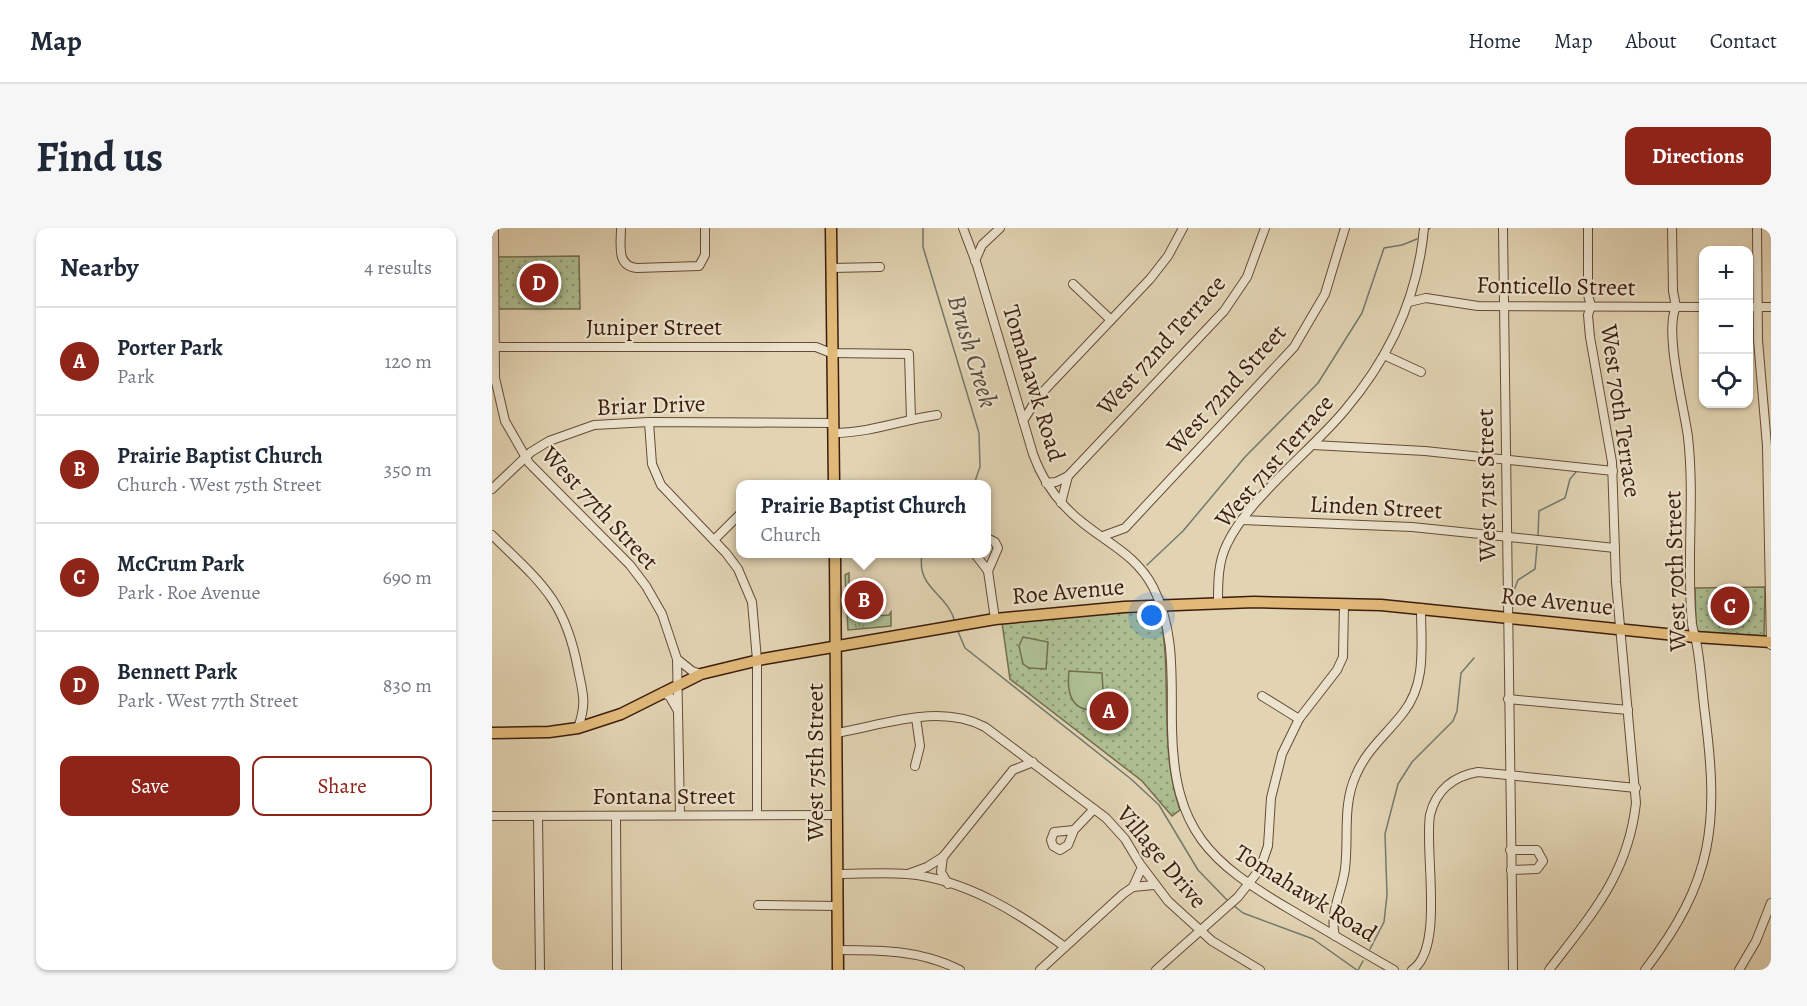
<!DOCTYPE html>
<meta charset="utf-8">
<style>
:root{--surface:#fff;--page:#f6f6f7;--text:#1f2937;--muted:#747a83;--line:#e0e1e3;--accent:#8f2418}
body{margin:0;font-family:Alegreya,serif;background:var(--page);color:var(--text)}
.controls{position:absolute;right:18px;top:18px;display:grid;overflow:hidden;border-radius:12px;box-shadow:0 2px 4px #0004}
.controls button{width:54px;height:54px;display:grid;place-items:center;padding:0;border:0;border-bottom:2px solid var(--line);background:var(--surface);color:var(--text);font:30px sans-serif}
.you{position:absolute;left:660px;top:388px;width:21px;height:21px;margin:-15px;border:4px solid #fff;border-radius:50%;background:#1a73e8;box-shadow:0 0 0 9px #1a73e833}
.badge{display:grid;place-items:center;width:39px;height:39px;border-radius:50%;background:var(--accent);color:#fff;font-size:20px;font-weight:700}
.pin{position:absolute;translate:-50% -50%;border:3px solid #fff;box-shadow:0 2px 6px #0006}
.popup{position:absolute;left:244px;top:252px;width:255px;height:78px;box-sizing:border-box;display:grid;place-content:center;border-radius:12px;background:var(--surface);filter:drop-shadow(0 2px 4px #0005);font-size:20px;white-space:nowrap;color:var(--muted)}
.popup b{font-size:22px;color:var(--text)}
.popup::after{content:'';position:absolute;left:50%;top:100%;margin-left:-12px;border:12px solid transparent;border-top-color:var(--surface)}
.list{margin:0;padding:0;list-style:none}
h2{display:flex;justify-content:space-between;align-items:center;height:78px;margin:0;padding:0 24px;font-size:26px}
h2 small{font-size:20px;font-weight:400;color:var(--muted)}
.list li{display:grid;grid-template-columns:39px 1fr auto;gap:18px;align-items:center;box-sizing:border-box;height:108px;padding:0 24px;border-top:2px solid var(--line)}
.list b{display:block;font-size:22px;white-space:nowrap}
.list p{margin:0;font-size:20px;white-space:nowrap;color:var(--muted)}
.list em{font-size:20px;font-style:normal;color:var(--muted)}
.actions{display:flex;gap:12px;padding:18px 24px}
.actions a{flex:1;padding:14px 0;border:2px solid var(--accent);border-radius:12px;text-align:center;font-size:21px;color:var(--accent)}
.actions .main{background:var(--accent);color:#fff}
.icon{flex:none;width:33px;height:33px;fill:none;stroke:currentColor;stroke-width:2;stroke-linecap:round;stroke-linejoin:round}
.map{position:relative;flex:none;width:1279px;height:742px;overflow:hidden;border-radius:12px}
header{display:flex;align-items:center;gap:36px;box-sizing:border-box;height:84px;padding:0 30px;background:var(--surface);border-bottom:2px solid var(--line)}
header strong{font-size:28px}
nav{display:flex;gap:33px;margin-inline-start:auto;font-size:21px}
.intro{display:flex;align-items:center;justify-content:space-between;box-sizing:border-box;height:144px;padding:0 36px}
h1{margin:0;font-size:42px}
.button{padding:15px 27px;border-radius:12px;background:var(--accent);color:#fff;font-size:21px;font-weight:700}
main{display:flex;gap:36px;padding:0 36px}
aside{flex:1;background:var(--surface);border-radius:12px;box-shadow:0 2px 4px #0004}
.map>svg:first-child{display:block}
.grass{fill:url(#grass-tufts);stroke:#746e4f;stroke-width:1.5}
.park{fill:url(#park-dots);stroke:#746e4f;stroke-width:1.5}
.pitch{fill:#adbe91;stroke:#746e4f;stroke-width:1.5}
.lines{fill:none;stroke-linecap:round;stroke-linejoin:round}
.stream{stroke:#717a6f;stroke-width:1.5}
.minor-casing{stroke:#664b36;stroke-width:10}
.major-casing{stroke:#3c1d0d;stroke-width:13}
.minor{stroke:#ece3ce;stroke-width:8}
.major{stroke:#e1ba7a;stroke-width:10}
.labels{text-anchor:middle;stroke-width:4.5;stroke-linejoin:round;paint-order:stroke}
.street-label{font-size:24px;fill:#3c1d0d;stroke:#ece3ce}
.water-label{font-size:26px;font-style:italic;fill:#574c3e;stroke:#ece3ce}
</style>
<header>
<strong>Map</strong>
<nav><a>Home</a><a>Map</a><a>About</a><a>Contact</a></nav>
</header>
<div class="intro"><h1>Find us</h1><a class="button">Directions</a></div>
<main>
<aside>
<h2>Nearby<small>4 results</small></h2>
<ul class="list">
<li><span class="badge">A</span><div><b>Porter Park</b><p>Park</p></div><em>120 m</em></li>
<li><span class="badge">B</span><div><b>Prairie Baptist Church</b><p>Church · West 75th Street</p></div><em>350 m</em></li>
<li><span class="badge">C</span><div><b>McCrum Park</b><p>Park · Roe Avenue</p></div><em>690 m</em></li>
<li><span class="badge">D</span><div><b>Bennett Park</b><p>Park · West 77th Street</p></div><em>830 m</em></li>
</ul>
<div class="actions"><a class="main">Save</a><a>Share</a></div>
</aside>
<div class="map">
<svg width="1279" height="742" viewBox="0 0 1279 742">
<defs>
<pattern id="grass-tufts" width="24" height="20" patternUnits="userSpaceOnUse" patternTransform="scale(1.5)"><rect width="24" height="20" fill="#adbe91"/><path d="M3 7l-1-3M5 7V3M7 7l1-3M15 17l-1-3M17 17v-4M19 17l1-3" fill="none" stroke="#8e9a75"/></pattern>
<pattern id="park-dots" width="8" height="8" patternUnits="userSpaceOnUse" patternTransform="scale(1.5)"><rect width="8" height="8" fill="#adbe91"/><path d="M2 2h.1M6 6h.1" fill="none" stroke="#8e9a75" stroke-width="1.8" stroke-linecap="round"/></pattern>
</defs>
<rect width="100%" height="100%" fill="#e2d4b3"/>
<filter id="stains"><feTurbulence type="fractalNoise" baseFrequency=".00333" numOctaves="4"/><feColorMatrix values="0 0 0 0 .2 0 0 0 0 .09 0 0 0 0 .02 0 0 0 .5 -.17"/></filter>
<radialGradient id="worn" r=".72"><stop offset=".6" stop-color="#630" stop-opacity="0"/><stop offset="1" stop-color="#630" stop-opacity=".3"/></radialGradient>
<path class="grass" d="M 357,345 L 357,366 L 365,366 L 365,386 L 383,384 L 383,388 L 397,387 L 399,384 L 399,398 L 356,402 L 353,347 Z"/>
<g class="park">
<path d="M 87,28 L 88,81 L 6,81 L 6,29 Z"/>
<path d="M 1273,359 L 1272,408 L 1207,404 L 1204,401 L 1203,360 Z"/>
<path d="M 659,381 L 668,385 C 681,450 666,519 688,582 L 680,588 L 650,553 L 518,451 L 510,395 Z"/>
</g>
<g class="pitch">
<path d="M 531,409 L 556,414 L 554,441 L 537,440 L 531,436 L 527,418 Z"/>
<path d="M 577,443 L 610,445 L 612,480 C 582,488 574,469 577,443 Z"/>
</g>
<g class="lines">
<g class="stream">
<path d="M 431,0 L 431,19 L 487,205 L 488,239 L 482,256"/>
<path d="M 937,1 L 938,0"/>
<path d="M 1046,307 L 1047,283 L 1073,270 L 1078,251 L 1084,244"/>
<path d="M 430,326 C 424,361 455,364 463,394"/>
<path d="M 655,337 L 691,303 L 753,229 L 826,155 L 870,85 L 892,20 L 910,17 L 925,11"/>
<path d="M 1021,365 L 1026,352 L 1043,341 L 1045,318"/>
<path d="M 465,401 L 473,420 L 639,551 L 667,577 L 706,642 L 735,672"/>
<path d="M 741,677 L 751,685 L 821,711 L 865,742"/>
<path d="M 878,721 L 892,694 L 895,667 L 893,606 L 906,556 L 920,534 L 961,493 L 965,483 L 969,445 L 982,430"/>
<path d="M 866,742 L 871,733"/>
</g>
<g class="minor-casing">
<g id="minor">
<path d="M 2,0 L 3,150 L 13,193 L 37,235 L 138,337 L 154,358 L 170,386 L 185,431 L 188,587"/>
<path d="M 129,0 C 129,17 124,38 145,40 L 207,38 L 213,27 L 213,0"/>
<path d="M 471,0 L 485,37 L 541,226 C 551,254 568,277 591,295 C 617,316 645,328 661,359 C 684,404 679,452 680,501 C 682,603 717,634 799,682 C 833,702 867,722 902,742"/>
<path d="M 1011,0 L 1021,742"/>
<path d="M 1265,0 L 1266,112 L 1275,218 L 1279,417"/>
<path d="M 483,33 L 490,17 L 508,0"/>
<path d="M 339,40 L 388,39"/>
<path d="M 581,56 L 619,92"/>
<path d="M 917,74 L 934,70 L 986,78 L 1212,79"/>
<path d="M 1256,79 L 1279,79"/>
<path d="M 0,119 L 324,119 L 339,125 L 417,126 L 419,191"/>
<path d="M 892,127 L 929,144"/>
<path d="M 531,193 L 546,169 L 658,51 L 676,28 L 691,0"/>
<path d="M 157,194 L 160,236 L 169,257 L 234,325 L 246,341 L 260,374 L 265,432 L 265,586"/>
<path d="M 341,205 C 379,205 409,192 445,187"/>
<path d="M 821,217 L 933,223 L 1121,243"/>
<path d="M 554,255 L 564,254 L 576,248 L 732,83 L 755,49 L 773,0"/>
<path d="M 0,261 L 39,224 L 57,213 L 102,197 L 157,194 L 341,195"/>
<path d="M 569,275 L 576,248"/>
<path d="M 750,292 L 920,299 L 1123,320"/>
<path d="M 0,307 C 48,354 73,371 86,441 C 91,466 95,474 86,500"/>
<path d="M 611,308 L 633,300 L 802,119 L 833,66 L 853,0"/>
<path d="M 495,310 L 503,314 L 506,320 L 496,343 L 503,391"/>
<path d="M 222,312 L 249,285"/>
<path d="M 483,326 L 496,343"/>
<path d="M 726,374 C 726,354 726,334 735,316 C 756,271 820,222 853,182 C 897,130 926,68 932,0"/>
<path d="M 185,431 L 200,443 L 209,446"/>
<path d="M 171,464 L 178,469 L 186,483"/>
<path d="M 770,468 L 807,491"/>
<path d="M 1016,471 L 1136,482"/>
<path d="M 345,505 C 392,497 447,475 493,499 L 614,590 L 633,611 L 648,636 L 676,673 L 720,713 L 768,742"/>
<path d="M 423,538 L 428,518 L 424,490"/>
<path d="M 0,588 L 344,587"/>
<path d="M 46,588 L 48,742"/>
<path d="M 124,588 L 125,742"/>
<path d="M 582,602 L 562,604 L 559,612 L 561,618 L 568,622 L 576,617 L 582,602 L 602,581"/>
<path d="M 1018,622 L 1045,622 L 1051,633 L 1045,641 L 1019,642"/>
<path d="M 451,629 L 449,644 L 456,656"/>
<path d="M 345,646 C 368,646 392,644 415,646 C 473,651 527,685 573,719"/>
<path d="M 416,646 L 435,639 L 451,629 L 521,542 L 541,534"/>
<path d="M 641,659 L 650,639"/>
<path d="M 266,677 L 346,678"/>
<path d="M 843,708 C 837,684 850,665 853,641 C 857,609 850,578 864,547 C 875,521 894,507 911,485 C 935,455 929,417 929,380"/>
<path d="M 346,722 C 389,722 429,722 468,742"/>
<path d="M 548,742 L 631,666 L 641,659 L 662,657"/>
<path d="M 664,742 L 746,669 L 768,641 L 776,618 L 779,570 L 790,526 L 807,491 L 845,442 L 851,429 L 852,376"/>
<path d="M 920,742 C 953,721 932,623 938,587 C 944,562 962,548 986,544 L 1144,560"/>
<path d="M 1057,742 C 1099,687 1136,647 1144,575 L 1124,354 L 1120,234 L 1098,109 L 1096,87 L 1099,78 L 1096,67 L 1096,0"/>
<path d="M 1153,742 C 1222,652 1227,596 1213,486 C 1210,463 1209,440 1205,418 C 1204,410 1201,403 1200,396 C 1194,334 1203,271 1196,209 C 1192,179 1172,103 1184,79 L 1181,63 L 1180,0"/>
<path d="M 1247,742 L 1264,713 L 1279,675"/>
</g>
</g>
<g class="major-casing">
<g id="major">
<path d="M 339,0 L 342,256"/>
<path d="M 343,326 L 346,742"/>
<path d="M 0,505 L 57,504 L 86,500 L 129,486 L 209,446 L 271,431 L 503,391 L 632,379 L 762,374 L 889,377 L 1203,409 L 1279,414"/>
</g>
</g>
<use href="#minor" class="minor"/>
<use href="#major" class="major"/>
</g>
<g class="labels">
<g class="street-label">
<text transform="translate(1064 58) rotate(1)" y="8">Fonticello Street</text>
<text x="162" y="107">Juniper Street</text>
<text transform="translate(669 117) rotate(-48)" y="8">West 72nd Terrace</text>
<text transform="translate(542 155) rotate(73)" y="8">Tomahawk Road</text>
<text transform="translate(734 161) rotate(-48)" y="8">West 72nd Street</text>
<text transform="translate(159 177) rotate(-2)" y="8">Briar Drive</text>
<text transform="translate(1129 183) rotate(82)" y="8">West 70th Terrace</text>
<text transform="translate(782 233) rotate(-49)" y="8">West 71st Terrace</text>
<text transform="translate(994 257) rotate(-91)" y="8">West 71st Street</text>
<text transform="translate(884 279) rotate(3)" y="8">Linden Street</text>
<text transform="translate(108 280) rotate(47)" y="8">West 77th Street</text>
<text transform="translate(1183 343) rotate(-92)" y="8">West 70th Street</text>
<text transform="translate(576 363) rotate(-5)" y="8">Roe Avenue</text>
<text transform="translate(1065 373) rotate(6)" y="8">Roe Avenue</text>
<text transform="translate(323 534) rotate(-90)" y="8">West 75th Street</text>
<text x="172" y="576">Fontana Street</text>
<text transform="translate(670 629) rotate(50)" y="8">Village Drive</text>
<text transform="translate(814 665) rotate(32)" y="8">Tomahawk Road</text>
</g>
<g class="water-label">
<text transform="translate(481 123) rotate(73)" y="9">Brush Creek</text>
</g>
</g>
<rect width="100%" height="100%" filter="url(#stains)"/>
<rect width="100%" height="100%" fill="url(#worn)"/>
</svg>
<div class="controls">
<button>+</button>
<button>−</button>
<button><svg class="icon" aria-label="locate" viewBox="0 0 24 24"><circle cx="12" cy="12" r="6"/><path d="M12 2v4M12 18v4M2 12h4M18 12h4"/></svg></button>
</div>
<div class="you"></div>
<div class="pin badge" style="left:617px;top:483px">A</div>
<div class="pin badge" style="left:372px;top:372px">B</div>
<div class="popup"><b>Prairie Baptist Church</b>Church</div>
<div class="pin badge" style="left:1238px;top:378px">C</div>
<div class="pin badge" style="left:47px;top:55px">D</div>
</div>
</main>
